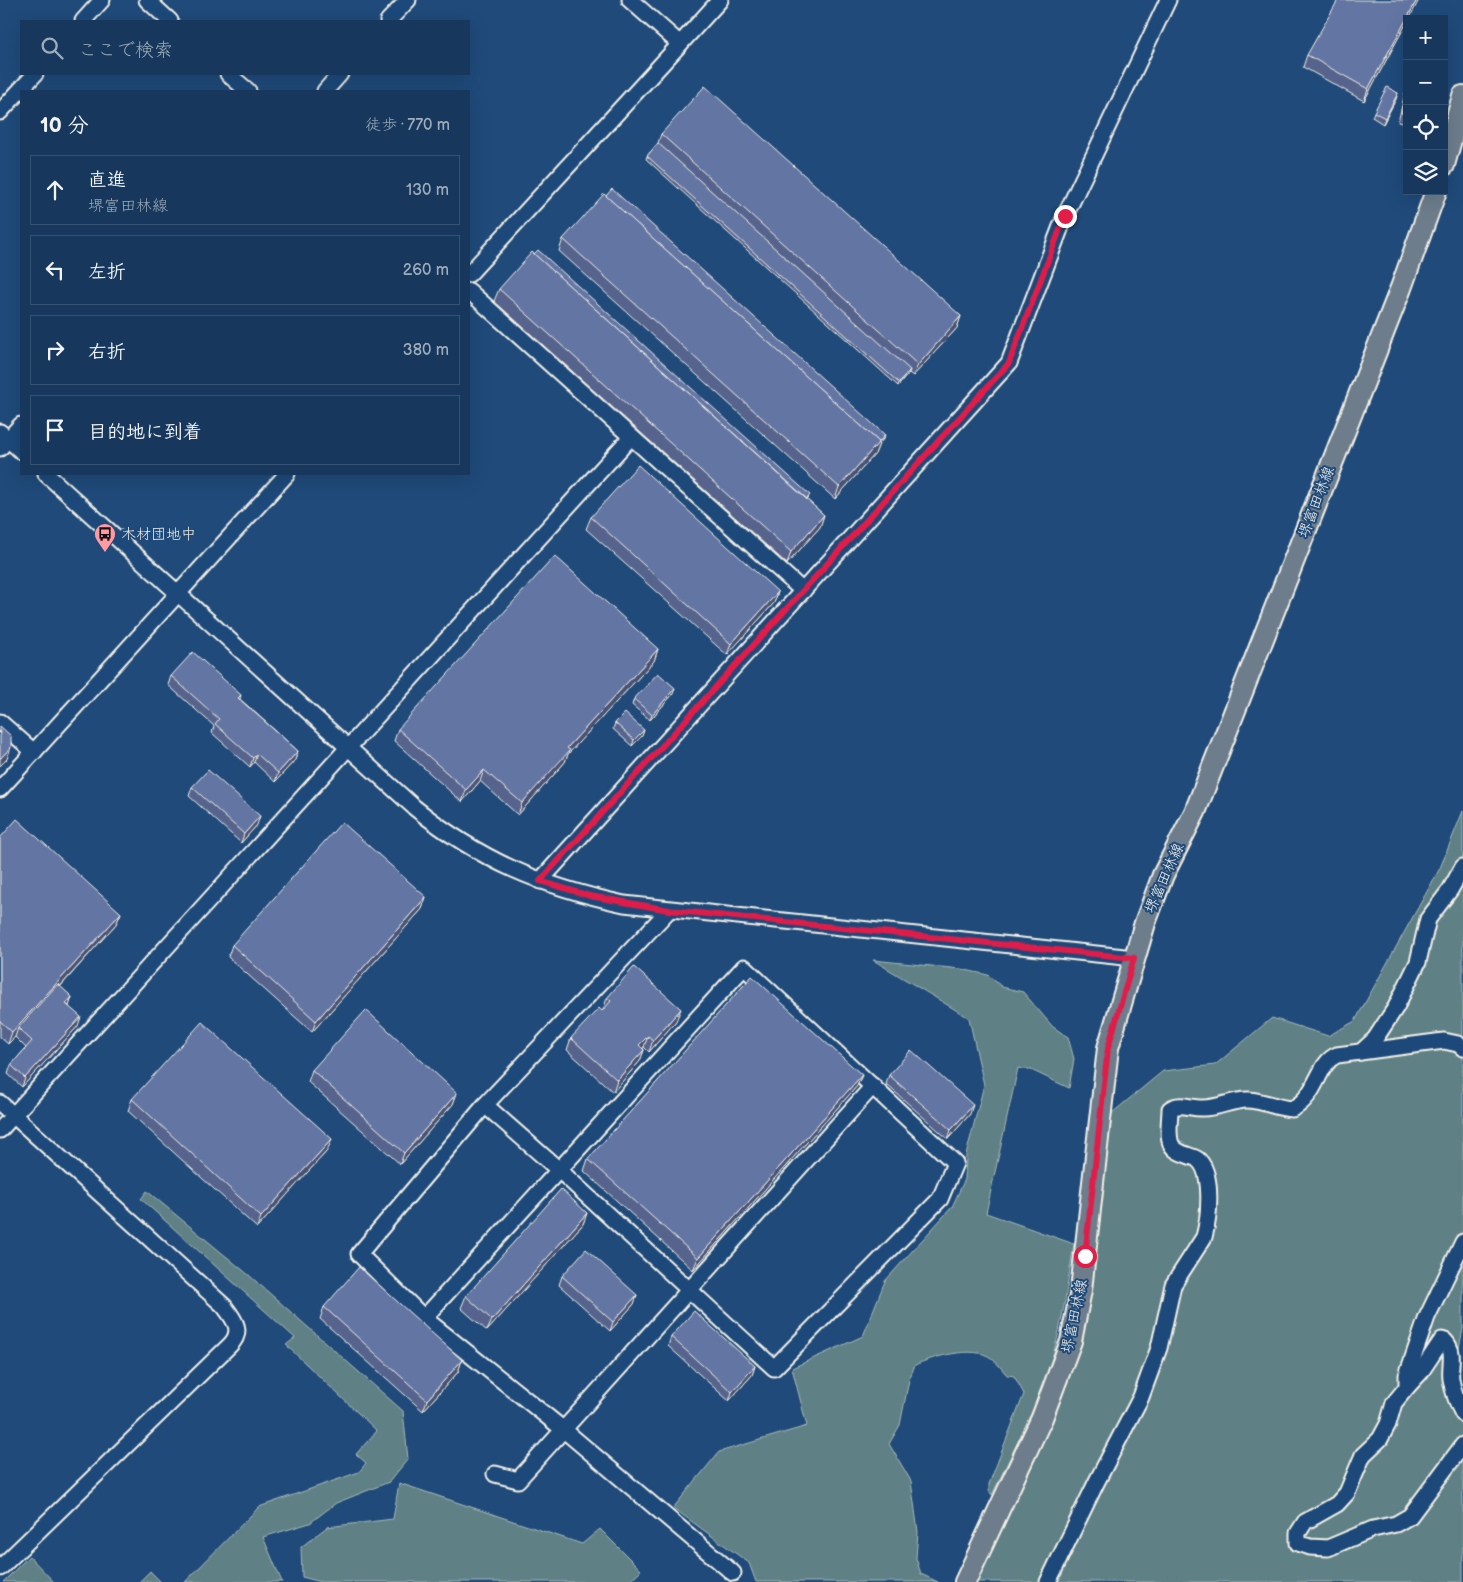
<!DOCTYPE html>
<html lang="ja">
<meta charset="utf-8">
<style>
:root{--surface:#17385c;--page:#203f62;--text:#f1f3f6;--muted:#9eacbb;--line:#365272}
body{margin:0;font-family:"Balsamiq Sans","Klee One",sans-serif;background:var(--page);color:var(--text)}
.controls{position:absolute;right:15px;top:15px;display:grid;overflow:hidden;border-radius:0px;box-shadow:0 5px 20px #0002}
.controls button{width:45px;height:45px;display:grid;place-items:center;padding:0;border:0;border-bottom:1px solid var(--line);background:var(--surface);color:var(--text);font:25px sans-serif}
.stop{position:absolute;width:15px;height:15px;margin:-11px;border:4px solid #e11d48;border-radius:50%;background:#fff}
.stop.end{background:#e11d48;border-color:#fff;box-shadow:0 1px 5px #0008}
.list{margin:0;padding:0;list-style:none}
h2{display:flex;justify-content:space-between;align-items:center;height:65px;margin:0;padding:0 20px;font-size:21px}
h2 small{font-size:16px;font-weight:400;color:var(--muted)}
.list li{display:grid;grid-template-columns:32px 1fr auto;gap:15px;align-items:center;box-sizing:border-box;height:70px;margin:0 10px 10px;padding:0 10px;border:1px solid var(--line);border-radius:0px}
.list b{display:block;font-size:19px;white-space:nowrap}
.list p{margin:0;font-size:16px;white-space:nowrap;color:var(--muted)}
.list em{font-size:16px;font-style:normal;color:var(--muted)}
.icon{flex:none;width:28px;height:28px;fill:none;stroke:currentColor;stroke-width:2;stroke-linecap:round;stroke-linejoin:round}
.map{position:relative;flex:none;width:1463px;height:1582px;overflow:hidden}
.search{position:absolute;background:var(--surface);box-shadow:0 5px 20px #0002;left:20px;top:20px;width:450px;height:55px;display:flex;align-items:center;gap:12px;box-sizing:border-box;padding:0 18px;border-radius:0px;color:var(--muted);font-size:19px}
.panel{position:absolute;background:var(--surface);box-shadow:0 5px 20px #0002;left:20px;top:90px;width:450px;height:385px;border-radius:0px}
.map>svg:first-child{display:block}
.green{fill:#5e8186;stroke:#a9b9b7}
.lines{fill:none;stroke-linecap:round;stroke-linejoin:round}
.minor-casing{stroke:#f4f1e8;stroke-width:19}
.major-casing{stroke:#f4f1e8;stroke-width:24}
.minor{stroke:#1f4a7a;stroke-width:15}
.major{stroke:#6d7d8c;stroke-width:20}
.wall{fill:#56648c;stroke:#f4f1e8}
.shaded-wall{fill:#465172;stroke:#f4f1e8}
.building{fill:#6474a3;stroke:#f4f1e8}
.route{stroke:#e11d48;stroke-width:6}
.labels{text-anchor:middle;stroke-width:4;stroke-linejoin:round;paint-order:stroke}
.street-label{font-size:15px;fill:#f4f1e8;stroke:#1f4a7a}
.poi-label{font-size:15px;fill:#f4f1e8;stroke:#1f4a7a;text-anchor:start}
</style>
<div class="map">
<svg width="1463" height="1582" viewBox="0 0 1463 1582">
<rect width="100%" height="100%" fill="#1f4a7a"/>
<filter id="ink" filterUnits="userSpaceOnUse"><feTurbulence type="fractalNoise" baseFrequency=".02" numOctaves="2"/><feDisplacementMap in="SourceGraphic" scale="10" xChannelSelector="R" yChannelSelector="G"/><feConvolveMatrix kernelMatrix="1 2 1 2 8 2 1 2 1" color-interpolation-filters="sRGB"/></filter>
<g filter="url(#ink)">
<g class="green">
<path d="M 1463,811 L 1463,1329 L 1453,1376 L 1463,1406 L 1463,1582 L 975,1582 L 1088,1286 L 1097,1241 L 1112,1113 L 1163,1071 L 1215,1065 L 1272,1018 L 1328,1036 L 1355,1021 L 1440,868 Z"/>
<path d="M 873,960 L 961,969 L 988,975 L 1002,987 L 1023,992 L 1053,1027 L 1068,1037 L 1074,1059 L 1069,1088 L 1031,1070 L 1018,1068 L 986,1213 L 1074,1244 C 1067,1286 1062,1329 1049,1368 C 1034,1412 1012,1453 992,1495 L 989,1491 L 989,1484 L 1024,1394 L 1014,1376 L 1007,1375 C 1002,1370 997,1362 991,1358 C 974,1345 932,1357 915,1365 L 909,1380 L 900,1425 L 889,1444 L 911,1481 L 918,1532 L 916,1558 L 921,1574 L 938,1582 L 756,1582 L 749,1563 L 673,1508 L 719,1452 L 807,1426 L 792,1368 L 863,1336 L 885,1281 L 952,1207 L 965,1179 L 966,1155 L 984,1085 L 969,1018 Z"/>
<path d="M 147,1191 L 250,1276 L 403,1411 L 408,1459 L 389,1482 L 336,1503 L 310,1523 L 263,1537 L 282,1582 L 185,1582 L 259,1507 L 359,1472 L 366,1463 L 356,1454 L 377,1431 L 286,1345 L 295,1338 L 141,1199 Z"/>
<path d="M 399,1483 L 582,1544 L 600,1529 L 641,1570 L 629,1582 L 321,1582 L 302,1577 L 301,1547 L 327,1527 L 393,1519 Z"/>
<path d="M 29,1556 L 54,1582 L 3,1582 Z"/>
<path d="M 150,1571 L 161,1582 L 139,1582 Z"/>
</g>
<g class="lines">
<g class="minor-casing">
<g id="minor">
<path d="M 147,0 L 170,21"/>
<path d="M 83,21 L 102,0"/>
<path d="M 388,21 L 408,0"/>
<path d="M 680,44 L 720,0"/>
<path d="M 228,74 L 248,91"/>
<path d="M 325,91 L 340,74"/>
<path d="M 0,112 L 35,74"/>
<path d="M 469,274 L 680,44 L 630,0"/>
<path d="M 469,291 L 803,591"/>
<path d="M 0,432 L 21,451"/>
<path d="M 0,448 L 21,425"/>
<path d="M 46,474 L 415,808 C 481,861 541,886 624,904 L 1134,958"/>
<path d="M 0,722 L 34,752"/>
<path d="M 0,789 L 287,474"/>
<path d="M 540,881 L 1009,363 L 1065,216 L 1168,0"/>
<path d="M 669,910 L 485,1105 L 359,1254 L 424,1318 L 564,1430 L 733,1573"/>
<path d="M 744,967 L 955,1163 L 940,1199 L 774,1368 L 559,1170 Z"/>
<path d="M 1361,1052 L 1375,1039 L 1396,1007 L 1418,962 L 1428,919 L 1450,890 L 1463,867"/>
<path d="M 0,1103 L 224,1306 C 234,1319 244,1331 230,1345 L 0,1568"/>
<path d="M 0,1130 L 631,437"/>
<path d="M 1463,1242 L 1427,1317 L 1407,1375 L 1407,1387 L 1394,1403 L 1388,1424 L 1380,1439 L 1363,1455 L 1347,1493 L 1337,1504 L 1305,1522 L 1298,1533 L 1298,1543 L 1310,1547 L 1328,1548 L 1373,1529 L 1396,1524 L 1410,1516 L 1463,1445"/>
<path d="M 424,1318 L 559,1170 L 485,1105"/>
<path d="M 1407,1387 L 1420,1373 L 1442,1340 L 1445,1341 C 1456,1353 1449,1365 1451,1379 C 1453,1391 1457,1403 1463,1414"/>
<path d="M 495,1474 L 518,1480 L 873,1086"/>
<path d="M 1048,1582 L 1097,1481 L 1141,1397 L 1159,1348 L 1173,1285 L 1204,1237 C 1209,1219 1214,1171 1197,1159 C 1188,1154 1176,1154 1171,1144 C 1167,1134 1170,1119 1170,1109 C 1181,1102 1191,1109 1203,1108 C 1218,1108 1235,1099 1249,1100 C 1264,1101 1277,1108 1292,1109 C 1318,1096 1317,1063 1337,1055 L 1444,1041 L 1458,1044 L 1463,1048"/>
</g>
</g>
<g class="major-casing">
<g id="major">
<path d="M 1444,165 L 1463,96"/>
<path d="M 965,1582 L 1042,1418 L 1071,1341 L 1081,1290 L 1108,1048 L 1145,923 L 1163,875 L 1195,812 L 1401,288 L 1436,191"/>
</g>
</g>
<use href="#minor" class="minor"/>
<use href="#major" class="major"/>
</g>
<g class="wall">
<path d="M 1407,19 L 1407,22 L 1364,101 L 1303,67 L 1307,55 Z"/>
<path d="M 1407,85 L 1407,124 L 1398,122 Z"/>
<path d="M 1398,93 L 1396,99 L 1383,124 L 1372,117 L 1374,112 Z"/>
<path d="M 661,134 L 961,316 L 957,328 L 913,376 L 909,373 L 898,386 L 646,159 L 647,156 L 658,143 Z"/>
<path d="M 563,239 L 884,438 L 879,444 L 875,454 L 835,499 L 559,251 Z"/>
<path d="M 499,289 L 809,498 L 807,500 L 824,515 L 820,527 L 787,564 L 494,301 Z"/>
<path d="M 591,517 L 778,592 L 774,603 L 727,655 L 586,529 Z"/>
<path d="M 658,649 L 654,661 L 568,754 L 565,762 L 518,815 L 480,781 L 462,802 L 394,741 L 398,729 Z"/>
<path d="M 171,676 L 241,695 L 240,699 L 298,751 L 295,760 L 275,782 L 254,762 L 250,767 L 212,733 L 214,726 L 168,685 Z"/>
<path d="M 673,694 L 650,720 L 632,705 L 634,699 Z"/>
<path d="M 615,723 L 644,730 L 642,736 L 632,746 L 613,729 Z"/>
<path d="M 192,787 L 257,825 L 241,843 L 189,796 Z"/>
<path d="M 0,838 L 121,913 L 116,924 L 60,987 L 72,997 L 69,1006 L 78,1026 L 22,1087 L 8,1074 L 11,1065 L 26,1048 L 15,1037 L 8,1044 L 0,1037 Z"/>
<path d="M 426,897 L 422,909 L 312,1032 L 228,957 L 232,945 Z"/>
<path d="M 607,998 L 676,1021 L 649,1052 L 644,1047 L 643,1048 L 644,1050 L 640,1061 L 613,1092 L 567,1050 L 571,1038 L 603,1010 Z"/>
<path d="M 312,1070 L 457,1093 L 453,1104 L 400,1164 L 308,1082 Z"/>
<path d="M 862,1075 L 857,1086 L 693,1270 L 584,1171 L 588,1159 Z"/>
<path d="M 889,1075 L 970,1114 L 948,1139 L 886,1084 Z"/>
<path d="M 132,1099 L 327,1151 L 257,1228 L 128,1111 Z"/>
<path d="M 587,1213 L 583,1224 L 487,1331 L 461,1308 L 466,1296 Z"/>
<path d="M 562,1276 L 637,1295 L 634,1304 L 610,1331 L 559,1285 Z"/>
<path d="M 324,1307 L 462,1360 L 458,1372 L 423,1411 L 320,1319 Z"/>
<path d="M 671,1337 L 755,1366 L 752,1375 L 729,1401 L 668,1346 Z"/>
</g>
<g class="shaded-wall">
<path d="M 1417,0 L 1419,0 L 1409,19 L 1407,19 L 1407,22 L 1364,101 L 1368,89 Z"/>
<path d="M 1398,93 L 1396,99 L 1383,124 L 1385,118 Z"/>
<path d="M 961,316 L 957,328 L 913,376 L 918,365 Z"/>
<path d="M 910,370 L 909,373 L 898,386 L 899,383 Z"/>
<path d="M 885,435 L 884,438 L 879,444 L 875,454 L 835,499 L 839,487 Z"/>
<path d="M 824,515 L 820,527 L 787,564 L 791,552 Z"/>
<path d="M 778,592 L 774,603 L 727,655 L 731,644 Z"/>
<path d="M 658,649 L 654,661 L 568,754 L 565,762 L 518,815 L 522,803 L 567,748 Z"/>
<path d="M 675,688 L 673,694 L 650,720 L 652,715 Z"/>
<path d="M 644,730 L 642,736 L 632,746 L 634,740 Z"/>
<path d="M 11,747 L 7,759 L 0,766 L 0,759 Z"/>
<path d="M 298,751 L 295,760 L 275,782 L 278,773 Z"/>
<path d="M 257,754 L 254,762 L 250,767 L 253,758 Z"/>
<path d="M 484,770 L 480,781 L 462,802 L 466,790 Z"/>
<path d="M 260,816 L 257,825 L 241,843 L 244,834 Z"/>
<path d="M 426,897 L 422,909 L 312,1032 L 316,1021 Z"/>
<path d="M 121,913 L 116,924 L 20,1031 L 18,1028 L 15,1037 L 8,1044 L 12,1032 Z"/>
<path d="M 72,997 L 69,1006 L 66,1004 Z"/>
<path d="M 681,1009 L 676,1021 L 649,1052 L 653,1040 Z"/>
<path d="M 81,1017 L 78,1026 L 22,1087 L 25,1078 Z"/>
<path d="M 648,1036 L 644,1047 L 635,1057 L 639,1045 Z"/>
<path d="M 644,1050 L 640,1061 L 613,1092 L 617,1080 Z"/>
<path d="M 862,1075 L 857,1086 L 693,1270 L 698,1258 Z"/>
<path d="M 457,1093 L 453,1104 L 400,1164 L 404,1153 Z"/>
<path d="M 973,1105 L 970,1114 L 948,1139 L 951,1130 Z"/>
<path d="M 332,1139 L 327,1151 L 257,1228 L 261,1217 Z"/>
<path d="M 587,1213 L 583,1224 L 487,1331 L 492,1320 Z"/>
<path d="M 637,1295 L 634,1304 L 610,1331 L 613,1322 Z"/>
<path d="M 462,1360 L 458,1372 L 423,1411 L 427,1400 Z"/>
<path d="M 755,1366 L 752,1375 L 729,1401 L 732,1392 Z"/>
</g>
<g class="building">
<path d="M 1338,0 L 1417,0 L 1368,89 L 1307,55 Z"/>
<path d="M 705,86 L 961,316 L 918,365 L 661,134 Z"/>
<path d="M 1387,87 L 1398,93 L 1385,118 L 1374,112 Z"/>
<path d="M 1407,89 L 1407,114 L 1401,113 Z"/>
<path d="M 658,143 L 910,370 L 899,383 L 647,156 Z"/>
<path d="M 612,189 L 885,435 L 879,442 L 606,196 Z"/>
<path d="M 604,194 L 879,442 L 839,487 L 563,239 Z"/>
<path d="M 538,250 L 810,495 L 807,499 L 534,254 Z"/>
<path d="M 532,252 L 824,515 L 791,552 L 499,289 Z"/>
<path d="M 638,465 L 778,592 L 731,644 L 591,517 Z"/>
<path d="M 555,556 L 658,649 L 567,748 L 570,750 L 522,803 L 484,770 L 466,790 L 398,729 Z"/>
<path d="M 193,652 L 241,695 L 238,698 L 298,751 L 278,773 L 257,754 L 253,758 L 215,724 L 219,719 L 171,676 Z"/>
<path d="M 658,673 L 675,688 L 652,715 L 634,699 Z"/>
<path d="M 625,713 L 644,730 L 634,740 L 615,723 Z"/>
<path d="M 0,726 L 11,736 L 11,747 L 0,759 Z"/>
<path d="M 208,770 L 260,816 L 244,834 L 192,787 Z"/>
<path d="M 17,819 L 121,913 L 12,1032 L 0,1021 L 0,838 Z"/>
<path d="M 342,822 L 426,897 L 316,1021 L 232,945 Z"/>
<path d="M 634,967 L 681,1009 L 653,1040 L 648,1036 L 639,1045 L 644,1050 L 617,1080 L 571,1038 L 599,1008 L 602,1011 L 611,1001 L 607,998 Z"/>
<path d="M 752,976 L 862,1075 L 698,1258 L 588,1159 Z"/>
<path d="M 58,984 L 72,997 L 66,1004 L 81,1017 L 25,1078 L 11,1065 L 32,1041 L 18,1028 Z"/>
<path d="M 366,1010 L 457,1093 L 404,1153 L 312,1070 Z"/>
<path d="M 202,1022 L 332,1139 L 261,1217 L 132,1099 Z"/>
<path d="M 911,1050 L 973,1105 L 951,1130 L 889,1075 Z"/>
<path d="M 561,1189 L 587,1213 L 492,1320 L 466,1296 Z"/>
<path d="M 586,1249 L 637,1295 L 613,1322 L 562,1276 Z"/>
<path d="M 359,1267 L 462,1360 L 427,1400 L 324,1307 Z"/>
<path d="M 694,1311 L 755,1366 L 732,1392 L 671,1337 Z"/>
</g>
</g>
<g class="lines" filter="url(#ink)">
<path class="route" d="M 1065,216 L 1009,363 L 540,881 L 590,896 L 669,910 L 1134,958 L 1108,1048 L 1085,1256"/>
</g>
<defs>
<g id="bus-pin" transform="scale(1.125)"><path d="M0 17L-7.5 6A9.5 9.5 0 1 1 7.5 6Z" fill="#ff9aa2" stroke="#1f4a7a"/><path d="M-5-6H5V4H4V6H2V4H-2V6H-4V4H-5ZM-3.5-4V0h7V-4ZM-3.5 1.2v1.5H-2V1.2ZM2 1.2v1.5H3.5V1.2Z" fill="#111"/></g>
</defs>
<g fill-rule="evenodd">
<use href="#bus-pin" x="105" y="534"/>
</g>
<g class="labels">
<g class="street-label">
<text transform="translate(1316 502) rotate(-69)" y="5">堺富田林線</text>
<text transform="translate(1164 878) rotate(-66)" y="5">堺富田林線</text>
<text transform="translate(1074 1316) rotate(-78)" y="5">堺富田林線</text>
</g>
<g class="poi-label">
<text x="121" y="539">木材団地中</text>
</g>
</g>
</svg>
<div class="controls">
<button>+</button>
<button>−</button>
<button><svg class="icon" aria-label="locate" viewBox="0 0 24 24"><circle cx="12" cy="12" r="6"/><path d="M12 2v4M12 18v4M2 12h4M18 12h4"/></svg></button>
<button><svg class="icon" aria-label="layers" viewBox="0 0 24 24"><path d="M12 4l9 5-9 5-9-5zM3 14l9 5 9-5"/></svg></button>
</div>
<div class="stop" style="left:1085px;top:1256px"></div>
<div class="stop end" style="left:1065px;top:216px"></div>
<div class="search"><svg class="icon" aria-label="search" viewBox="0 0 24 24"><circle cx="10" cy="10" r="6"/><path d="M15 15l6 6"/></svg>ここで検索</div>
<section class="panel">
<h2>10 分<small>徒歩 · 770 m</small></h2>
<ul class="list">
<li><svg class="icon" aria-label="ahead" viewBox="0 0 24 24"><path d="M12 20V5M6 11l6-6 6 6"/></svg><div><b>直進</b><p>堺富田林線</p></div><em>130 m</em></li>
<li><svg class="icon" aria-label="left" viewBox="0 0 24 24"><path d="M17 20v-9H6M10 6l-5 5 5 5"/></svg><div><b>左折</b></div><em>260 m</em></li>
<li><svg class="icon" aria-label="right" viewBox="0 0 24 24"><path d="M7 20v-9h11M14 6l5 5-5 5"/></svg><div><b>右折</b></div><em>380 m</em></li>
<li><svg class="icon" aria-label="arrive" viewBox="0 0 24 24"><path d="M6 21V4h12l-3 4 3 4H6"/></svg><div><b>目的地に到着</b></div></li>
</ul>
</section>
</div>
